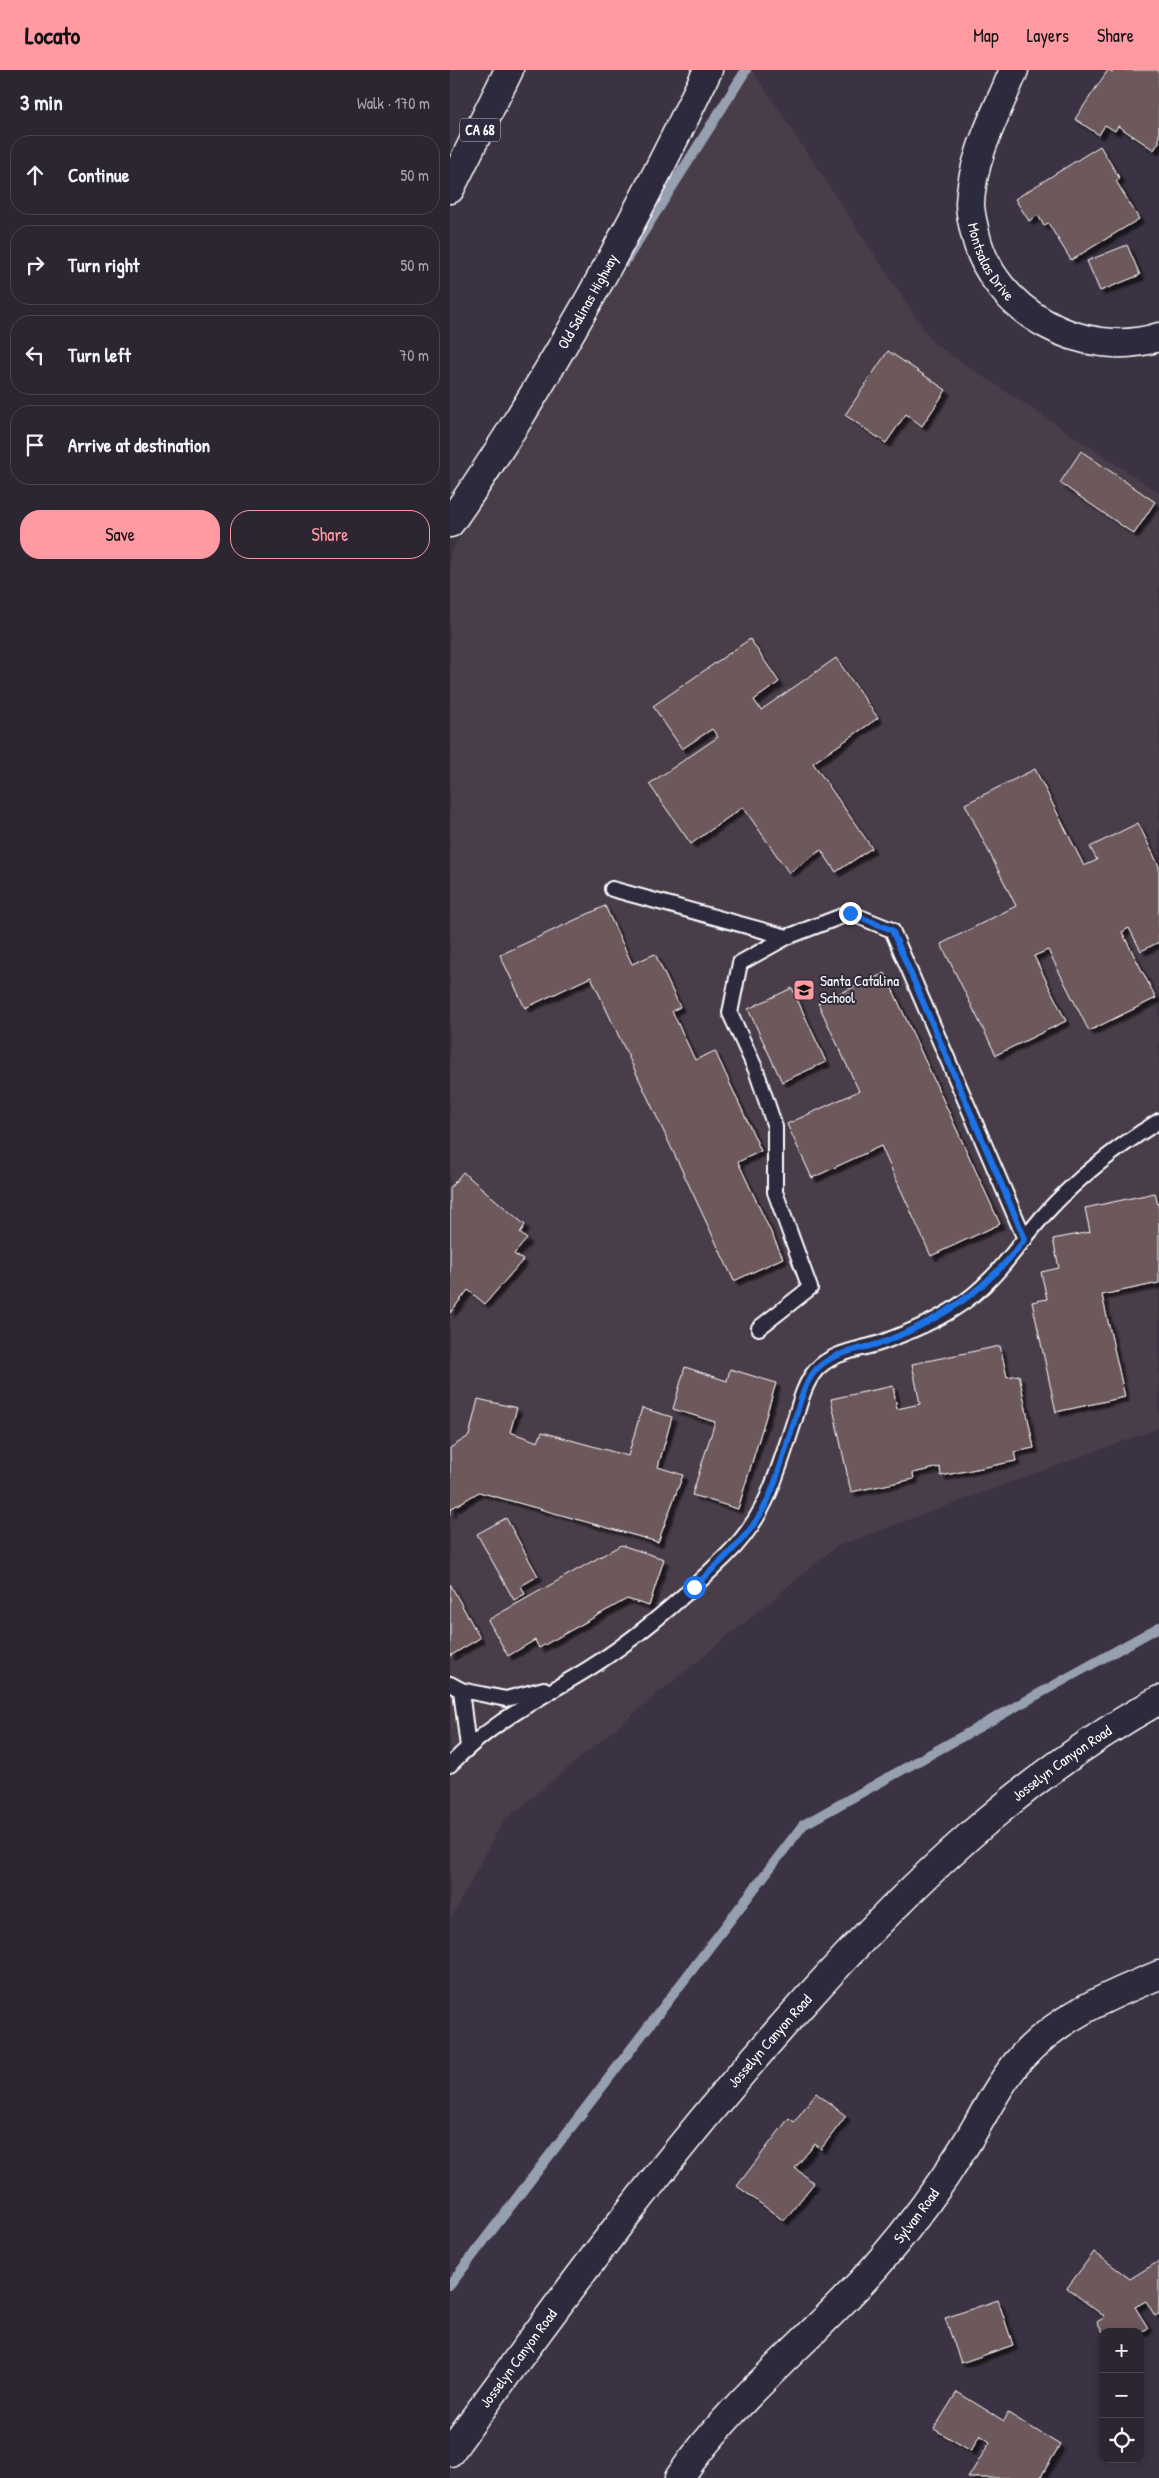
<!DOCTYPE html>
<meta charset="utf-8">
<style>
:root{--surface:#2c2632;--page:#342e3a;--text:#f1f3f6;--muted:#a6a5ac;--line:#48434d;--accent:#ff9aa2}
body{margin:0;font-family:"Patrick Hand",sans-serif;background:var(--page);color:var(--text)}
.controls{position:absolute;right:15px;bottom:15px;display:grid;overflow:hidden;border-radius:10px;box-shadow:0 2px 12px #0003}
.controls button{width:45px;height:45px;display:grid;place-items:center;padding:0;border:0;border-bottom:1px solid var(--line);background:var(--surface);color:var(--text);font:25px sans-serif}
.stop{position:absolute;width:15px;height:15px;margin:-11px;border:4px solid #1a73e8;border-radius:50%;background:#fff}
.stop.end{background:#1a73e8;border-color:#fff;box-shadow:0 1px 5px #0008}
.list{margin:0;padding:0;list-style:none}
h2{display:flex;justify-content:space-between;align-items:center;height:65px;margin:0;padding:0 20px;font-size:21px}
h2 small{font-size:16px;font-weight:400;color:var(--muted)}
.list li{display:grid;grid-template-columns:32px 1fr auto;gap:15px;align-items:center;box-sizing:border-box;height:80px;margin:0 10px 10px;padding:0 10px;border:1px solid var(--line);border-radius:20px}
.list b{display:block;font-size:19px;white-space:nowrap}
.list em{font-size:16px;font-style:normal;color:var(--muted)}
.actions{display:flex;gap:10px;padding:15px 20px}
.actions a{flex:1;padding:11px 0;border:1px solid var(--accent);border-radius:20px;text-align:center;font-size:18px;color:var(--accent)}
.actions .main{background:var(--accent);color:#111}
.icon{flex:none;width:28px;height:28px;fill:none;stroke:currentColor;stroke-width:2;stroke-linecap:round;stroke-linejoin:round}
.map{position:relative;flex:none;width:709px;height:2408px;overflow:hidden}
header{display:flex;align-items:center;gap:30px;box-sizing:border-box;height:70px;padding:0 25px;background:var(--accent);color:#111}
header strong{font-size:24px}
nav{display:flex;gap:28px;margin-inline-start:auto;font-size:18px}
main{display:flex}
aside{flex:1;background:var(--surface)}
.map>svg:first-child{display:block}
.built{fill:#4a3e4a}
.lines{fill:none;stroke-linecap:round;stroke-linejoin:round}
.stream{stroke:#97a0b0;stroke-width:10}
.building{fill:#6d585b;stroke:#fff;filter:url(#shadow)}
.lane-casing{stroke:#fff;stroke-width:18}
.street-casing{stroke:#fff;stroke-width:31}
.secondary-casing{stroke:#fff;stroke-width:31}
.highway-casing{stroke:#fff;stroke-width:31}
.lane{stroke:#2f2a3d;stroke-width:14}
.street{stroke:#2f2a3d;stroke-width:28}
.secondary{stroke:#2f2a3d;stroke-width:28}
.highway{stroke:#2f2a3d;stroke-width:28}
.route{stroke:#1a73e8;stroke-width:6}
.labels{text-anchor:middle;stroke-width:4;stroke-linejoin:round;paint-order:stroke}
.shield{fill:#2f2a3d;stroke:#c1bfc5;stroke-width:1}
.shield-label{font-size:14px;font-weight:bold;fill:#fff}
.street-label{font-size:15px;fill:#fff;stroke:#2f2a3d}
.poi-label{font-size:15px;fill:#fff;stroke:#2f2a3d;text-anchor:start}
</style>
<header>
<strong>Locato</strong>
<nav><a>Map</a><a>Layers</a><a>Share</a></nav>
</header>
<main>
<aside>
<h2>3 min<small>Walk · 170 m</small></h2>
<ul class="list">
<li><svg class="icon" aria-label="ahead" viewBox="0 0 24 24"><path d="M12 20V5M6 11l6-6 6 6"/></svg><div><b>Continue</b></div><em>50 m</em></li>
<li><svg class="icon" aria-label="right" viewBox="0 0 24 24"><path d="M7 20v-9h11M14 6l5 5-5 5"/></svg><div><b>Turn right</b></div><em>50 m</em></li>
<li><svg class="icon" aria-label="left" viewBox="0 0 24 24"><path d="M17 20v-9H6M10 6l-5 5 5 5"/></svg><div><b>Turn left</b></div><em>70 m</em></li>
<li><svg class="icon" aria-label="arrive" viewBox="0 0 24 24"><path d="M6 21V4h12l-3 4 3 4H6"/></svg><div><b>Arrive at destination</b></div></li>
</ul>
<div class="actions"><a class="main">Save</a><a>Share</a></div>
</aside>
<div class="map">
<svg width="709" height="2408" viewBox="0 0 709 2408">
<defs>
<filter id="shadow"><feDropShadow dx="4.5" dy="4.5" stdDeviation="1" flood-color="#0009"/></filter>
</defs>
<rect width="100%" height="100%" fill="#3b3343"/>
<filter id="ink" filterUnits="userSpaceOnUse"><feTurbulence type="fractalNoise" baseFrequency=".02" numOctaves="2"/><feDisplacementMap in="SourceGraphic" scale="10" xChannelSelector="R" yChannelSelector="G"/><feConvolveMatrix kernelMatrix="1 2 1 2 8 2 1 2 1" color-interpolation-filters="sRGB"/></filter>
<g filter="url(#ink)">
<path class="built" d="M 297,0 L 302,0 L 483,273 L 709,423 L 709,1358 L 387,1476 L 53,1751 L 0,1850 L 0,483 Z"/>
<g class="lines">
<g class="stream">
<path d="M 174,193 L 296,0"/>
<path d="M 0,2215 L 353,1755 L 709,1557"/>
</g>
</g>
<g class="building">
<path d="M 658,0 L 663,2 L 664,0 L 709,0 L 709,72 L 704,80 L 668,56 L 665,61 L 655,55 L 649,65 L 625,49 Z"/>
<path d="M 650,76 L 670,109 L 666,111 L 689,149 L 621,190 L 598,153 L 594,156 L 588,145 L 579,151 L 565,129 Z"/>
<path d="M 677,175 L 690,205 L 650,221 L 637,191 Z"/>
<path d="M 438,281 L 496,320 L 472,356 L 456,344 L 436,373 L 395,345 Z"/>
<path d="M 631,381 L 705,432 L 684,464 L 610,413 Z"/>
<path d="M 300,569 L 329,612 L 304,630 L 311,640 L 386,588 L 428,648 L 363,693 L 422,778 L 386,802 L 371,780 L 339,803 L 293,737 L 241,774 L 199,714 L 268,667 L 262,659 L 232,679 L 203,636 Z"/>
<path d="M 585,699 L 634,796 L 647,790 L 640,777 L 688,753 L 709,796 L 709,872 L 691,881 L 679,858 L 672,862 L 706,928 L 639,961 L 598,880 L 584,886 L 616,951 L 546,985 L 491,874 L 566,836 L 515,734 Z"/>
<path d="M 155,836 L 182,894 L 205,884 L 230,937 L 222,941 L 245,990 L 265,981 L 311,1081 L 288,1092 L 333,1188 L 284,1211 L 141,907 L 75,938 L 50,885 Z"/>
<path d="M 435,903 L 550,1154 L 481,1186 L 431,1076 L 362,1108 L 337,1054 L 409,1021 L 368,933 Z"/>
<path d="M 342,918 L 376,992 L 332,1012 L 298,939 Z"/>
<path d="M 13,1102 L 75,1155 L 70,1163 L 77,1169 L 64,1184 L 73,1190 L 35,1234 L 18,1220 L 0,1243 L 0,1118 Z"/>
<path d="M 705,1123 L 709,1139 L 709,1213 L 652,1225 L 675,1327 L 606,1342 L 582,1232 L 597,1229 L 591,1202 L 609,1198 L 603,1169 L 640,1162 L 635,1138 Z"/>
<path d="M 550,1276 L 557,1307 L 569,1305 L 584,1378 L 564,1382 L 566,1391 L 491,1406 L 490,1397 L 463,1403 L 464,1409 L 401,1422 L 381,1329 L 443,1316 L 447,1339 L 470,1334 L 462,1294 Z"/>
<path d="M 235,1297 L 277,1311 L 280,1299 L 326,1313 L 288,1439 L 242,1425 L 265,1352 L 223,1339 Z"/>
<path d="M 28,1329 L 67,1338 L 60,1362 L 88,1372 L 92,1362 L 178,1386 L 192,1338 L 222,1347 L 208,1397 L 233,1405 L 208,1472 L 29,1422 L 2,1438 L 0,1444 L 0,1378 L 19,1366 Z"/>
<path d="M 56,1448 L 88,1506 L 71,1516 L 75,1524 L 64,1530 L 27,1464 Z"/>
<path d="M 171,1475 L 214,1489 L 199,1536 L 177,1529 L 89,1578 L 85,1570 L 58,1586 L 38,1550 Z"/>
<path d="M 0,1514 L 30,1568 L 0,1586 Z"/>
<path d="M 366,2023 L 396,2046 L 371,2079 L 365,2074 L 345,2098 L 364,2113 L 334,2151 L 287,2116 L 339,2048 L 344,2052 Z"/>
<path d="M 644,2182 L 680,2209 L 709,2191 L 709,2244 L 705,2246 L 696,2231 L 685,2237 L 698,2258 L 690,2263 L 653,2262 L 647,2252 L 655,2247 L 617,2218 Z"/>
<path d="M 548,2230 L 563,2275 L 511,2293 L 495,2248 Z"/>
<path d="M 507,2322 L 554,2351 L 558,2343 L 610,2375 L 590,2408 L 518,2408 L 540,2372 L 530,2365 L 521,2381 L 484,2359 Z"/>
</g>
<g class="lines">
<g class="lane-casing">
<g id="lane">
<path d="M 162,819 L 337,867"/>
<path d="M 309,1258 L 360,1218 L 325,1122 L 325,1057 L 306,1000 L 280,943 L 290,893 L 337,867 L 400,843 L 442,860 L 575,1169"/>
<path d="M 0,1614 L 11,1620 L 56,1629 L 94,1619"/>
<path d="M 11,1620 L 18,1677"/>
<path d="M 0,1695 C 44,1650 86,1631 138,1599 C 188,1568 234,1527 276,1486 C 316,1447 326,1407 343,1355 C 349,1337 353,1315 366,1300 C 383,1281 411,1280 433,1272 C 457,1263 484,1252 505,1238 C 544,1214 565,1178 594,1145 C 627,1108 667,1077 709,1051"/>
</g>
</g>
<g class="street-casing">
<g id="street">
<path id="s1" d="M 564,0 C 547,42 522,87 520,133 C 520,143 523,154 525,163 C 542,242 634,291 709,267"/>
<path id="s2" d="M 0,453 C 98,313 184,154 258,0"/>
<path id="s3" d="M 229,2408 C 283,2329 364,2267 427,2195 C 459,2158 489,2118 514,2077 C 533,2047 548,2014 571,1988 C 608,1947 660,1925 709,1905"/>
</g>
</g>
<g class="secondary-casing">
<g id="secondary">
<path id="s4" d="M 0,2382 C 113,2226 227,2072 356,1930 C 460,1815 572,1706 709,1630"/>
</g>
</g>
<g class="highway-casing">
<path id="highway" d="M 0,119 L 59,0"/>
</g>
<use href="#lane" class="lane"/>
<use href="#street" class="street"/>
<use href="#secondary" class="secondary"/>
<use href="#highway" class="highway"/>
</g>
</g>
<g class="lines" filter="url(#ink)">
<path class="route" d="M 244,1517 C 270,1492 301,1466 317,1432 C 329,1406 336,1376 345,1349 C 350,1333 354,1314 365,1301 C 382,1281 411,1280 434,1272 C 493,1248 536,1221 575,1169 L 442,860 L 400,843"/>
</g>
<defs>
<g id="school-square" transform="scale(1.125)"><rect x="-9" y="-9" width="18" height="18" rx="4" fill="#ff9aa2" stroke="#2f2a3d"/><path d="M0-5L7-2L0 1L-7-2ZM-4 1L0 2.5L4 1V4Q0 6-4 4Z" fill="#111"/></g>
</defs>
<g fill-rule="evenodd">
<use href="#school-square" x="354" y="920"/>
</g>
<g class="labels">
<rect class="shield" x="10" y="48.5" width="40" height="23" rx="4"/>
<g class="shield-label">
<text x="30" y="65">CA 68</text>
</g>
<g class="street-label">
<text dy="5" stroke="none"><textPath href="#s1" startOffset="204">Montsalas Drive</textPath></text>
<text dy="5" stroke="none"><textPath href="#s2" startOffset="261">Old Salinas Highway</textPath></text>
<text dy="5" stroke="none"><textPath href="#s4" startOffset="925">Josselyn Canyon Road</textPath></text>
<text dy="5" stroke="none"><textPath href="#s4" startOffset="521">Josselyn Canyon Road</textPath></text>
<text dy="5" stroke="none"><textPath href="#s3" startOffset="354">Sylvan Road</textPath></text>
<text dy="5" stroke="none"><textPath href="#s4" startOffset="116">Josselyn Canyon Road</textPath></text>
</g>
<g class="poi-label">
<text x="370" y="916">Santa Catalina<tspan x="370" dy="17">School</tspan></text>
</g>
</g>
</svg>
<div class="controls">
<button>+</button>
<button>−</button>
<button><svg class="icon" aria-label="locate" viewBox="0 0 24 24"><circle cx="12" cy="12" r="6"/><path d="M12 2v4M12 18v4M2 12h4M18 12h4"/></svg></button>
</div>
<div class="stop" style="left:244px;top:1517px"></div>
<div class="stop end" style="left:400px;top:843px"></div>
</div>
</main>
